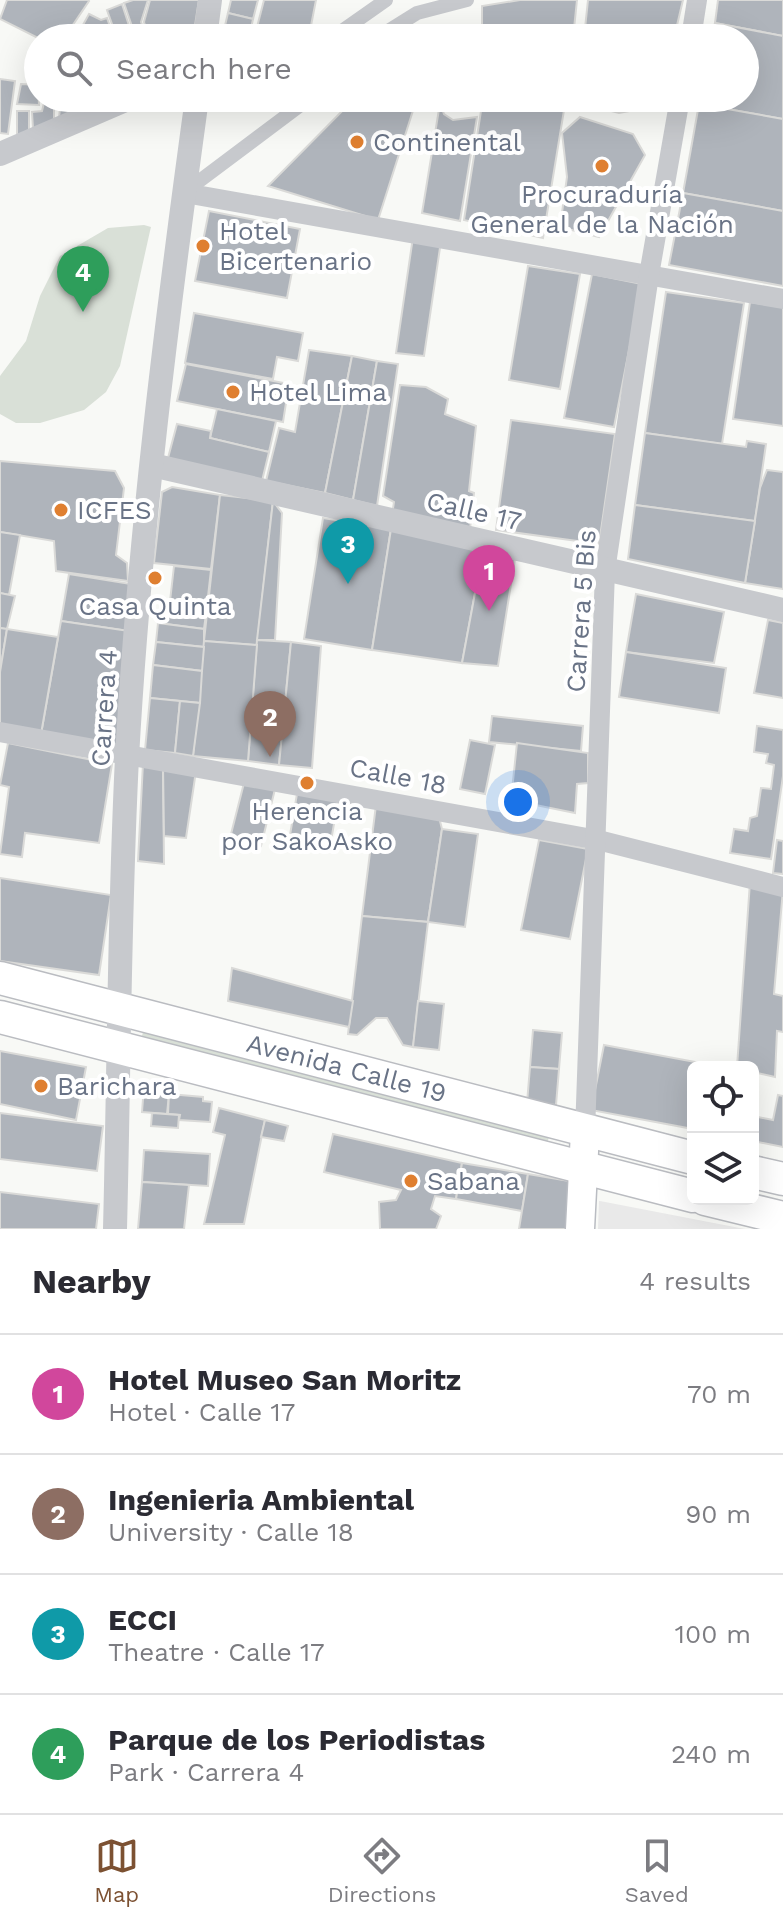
<!DOCTYPE html>
<meta charset="utf-8">
<style>
:root{--surface:#fff;--page:#f7f7f7;--text:#2b2b33;--muted:#7c7c81;--line:#e1e1e2;--accent:#7c5132}
body{margin:0;font-family:"Work Sans",sans-serif;background:var(--page);color:var(--text)}
.controls{position:absolute;right:24px;bottom:24px;display:grid;overflow:hidden;border-radius:12px;box-shadow:0 8px 32px #0002}
.controls button{width:72px;height:72px;display:grid;place-items:center;padding:0;border:0;border-bottom:2px solid var(--line);background:var(--surface);color:var(--text);font:40px sans-serif}
.you{position:absolute;left:518px;top:802px;width:28px;height:28px;margin:-20px;border:6px solid #fff;border-radius:50%;background:#1a73e8;box-shadow:0 0 0 12px #1a73e833}
.badge{display:grid;place-items:center;width:52px;height:52px;border-radius:50%;background:var(--accent);color:#fff;font-size:26px;font-weight:700}
.pin{position:absolute;translate:-50% -66px;filter:drop-shadow(0 2px 4px #0008)}
.pin::after{content:'';position:absolute;top:42px;width:28px;height:24px;background:inherit;clip-path:polygon(0 0,100% 0,50% 100%)}
.list{margin:0;padding:0;list-style:none}
h2{display:flex;justify-content:space-between;align-items:center;height:104px;margin:0;padding:0 32px;font-size:34px}
h2 small{font-size:26px;font-weight:400;color:var(--muted)}
.list li{display:grid;grid-template-columns:52px 1fr auto;gap:24px;align-items:center;box-sizing:border-box;height:120px;padding:0 32px;border-top:2px solid var(--line)}
.list b{display:block;font-size:30px;white-space:nowrap}
.list p{margin:0;font-size:26px;white-space:nowrap;color:var(--muted)}
.list em{font-size:26px;font-style:normal;color:var(--muted)}
.icon{flex:none;width:44px;height:44px;fill:none;stroke:currentColor;stroke-width:2;stroke-linecap:round;stroke-linejoin:round}
.map{position:relative;flex:none;width:783px;height:1229px;overflow:hidden}
.search{position:absolute;background:var(--surface);box-shadow:0 8px 32px #0002;left:24px;right:24px;top:24px;height:88px;display:flex;align-items:center;gap:20px;box-sizing:border-box;padding:0 28px;border-radius:44px;color:var(--muted);font-size:30px}
.sheet{height:584px;background:var(--surface)}
nav{display:flex;justify-content:space-around;align-items:center;box-sizing:border-box;height:112px;border-top:2px solid var(--line);background:var(--surface);font-size:22px;color:var(--muted)}
nav a{display:grid;justify-items:center;gap:4px}
nav .on{color:var(--accent)}
.map>svg:first-child{display:block}
.built{fill:#e9e9e9}
.green{fill:#d9e0d7}
.building{fill:#afb4bb;stroke:#dadad8;stroke-width:2}
.lines{fill:none;stroke-linecap:round;stroke-linejoin:round}
.secondary-casing{stroke:#b9bcc2;stroke-width:31}
.primary-casing{stroke:#babcc1;stroke-width:35}
.pedestrian{stroke:#c7c9cd;stroke-width:14}
.minor{stroke:#c7c9cd;stroke-width:20}
.tertiary{stroke:#c7c9cd;stroke-width:24}
.secondary{stroke:#fff;stroke-width:28}
.primary{stroke:#fff;stroke-width:32}
.poi-dot{fill:#df7f30;stroke:#fff;stroke-width:3}
.labels{text-anchor:middle;stroke-width:8;stroke-linejoin:round;paint-order:stroke}
.poi-label{font-size:26px;fill:#697386;stroke:#fff;text-anchor:start}
.street-label{font-size:26px;fill:#697386;stroke:#fff}
</style>
<div class="map">
<svg width="783" height="1229" viewBox="0 0 783 1229">
<rect width="100%" height="100%" fill="#f8f9f6"/>
<path class="built" d="M 599,1201 L 600,1201 L 745,1229 L 598,1229 Z"/>
<g class="green">
<path d="M 144,225 L 151,227 L 150,231 L 120,366 L 106,392 L 84,410 L 40,423 L 16,423 L 0,414 L 0,376 L 26,341 L 40,296 L 60,256 L 108,228 Z"/>
<path d="M 144,1028 L 549,1137 L 544,1153 L 140,1044 Z"/>
</g>
<g class="building">
<path d="M 7,0 L 88,0 L 89,1 L 64,38 L 38,38 L 0,19 Z"/>
<path d="M 133,0 L 148,0 L 141,22 L 147,38 L 136,38 L 124,3 Z"/>
<path d="M 150,0 L 199,0 L 193,38 L 149,38 L 144,22 Z"/>
<path d="M 231,0 L 258,0 L 253,19 L 228,13 Z"/>
<path d="M 264,0 L 316,0 L 310,31 L 284,36 L 256,31 Z"/>
<path d="M 520,0 L 577,0 L 573,38 L 482,38 L 482,6 Z"/>
<path d="M 588,0 L 683,0 L 674,38 L 584,38 Z"/>
<path d="M 718,0 L 783,0 L 783,36 L 715,23 Z"/>
<path d="M 122,4 L 133,38 L 117,38 L 107,10 Z"/>
<path d="M 228,13 L 253,19 L 249,38 L 223,34 Z"/>
<path d="M 89,14 L 101,20 L 107,18 L 114,38 L 78,34 Z"/>
<path d="M 715,23 L 783,36 L 783,119 L 699,104 L 700,98 L 745,98 L 745,38 L 712,38 Z"/>
<path d="M 0,79 L 15,81 L 8,134 L 0,133 Z"/>
<path d="M 21,84 L 38,85 L 39,105 L 17,104 Z"/>
<path d="M 61,98 L 80,98 L 84,108 L 59,118 Z"/>
<path d="M 355,98 L 417,98 L 378,220 L 268,186 Z"/>
<path d="M 483,98 L 566,98 L 543,238 L 464,220 Z"/>
<path d="M 576,98 L 659,98 L 658,103 L 645,108 L 619,113 L 576,102 Z"/>
<path d="M 44,103 L 54,105 L 54,122 L 33,129 L 32,112 L 42,111 Z"/>
<path d="M 440,103 L 444,114 L 453,120 L 477,117 L 460,221 L 422,213 Z"/>
<path d="M 699,104 L 783,119 L 783,211 L 683,193 Z"/>
<rect x="17" y="111" width="12" height="25"/>
<path d="M 580,117 L 633,134 L 645,155 L 599,237 L 560,227 L 567,177 L 562,133 Z"/>
<path d="M 683,193 L 783,211 L 783,286 L 669,265 Z"/>
<path d="M 209,211 L 300,229 L 287,298 L 195,281 Z"/>
<path d="M 413,237 L 441,241 L 424,356 L 396,353 Z"/>
<path d="M 528,266 L 580,274 L 560,389 L 509,380 Z"/>
<path d="M 592,274 L 642,284 L 614,427 L 564,418 Z"/>
<path d="M 666,292 L 744,303 L 722,444 L 645,433 Z"/>
<path d="M 750,302 L 783,307 L 783,426 L 733,419 Z"/>
<path d="M 194,313 L 303,333 L 298,361 L 277,357 L 273,379 L 185,363 Z"/>
<path d="M 309,350 L 352,356 L 325,493 L 266,481 L 279,428 L 295,432 Z"/>
<path d="M 352,356 L 377,361 L 353,500 L 325,493 Z"/>
<path d="M 377,361 L 398,364 L 377,506 L 353,500 Z"/>
<path d="M 186,364 L 289,384 L 283,422 L 177,401 Z"/>
<path d="M 400,385 L 426,387 L 448,399 L 445,414 L 476,426 L 469,491 L 474,493 L 470,529 L 392,515 L 394,502 L 383,496 Z"/>
<path d="M 217,409 L 276,421 L 269,452 L 210,438 Z"/>
<path d="M 511,420 L 615,434 L 599,544 L 496,530 Z"/>
<path d="M 177,424 L 211,431 L 210,438 L 269,452 L 262,481 L 168,458 Z"/>
<path d="M 645,433 L 746,447 L 747,441 L 766,444 L 755,521 L 635,505 Z"/>
<path d="M 0,461 L 115,471 L 124,488 L 116,555 L 127,563 L 128,581 L 56,571 L 54,541 L 0,532 Z"/>
<path d="M 767,470 L 783,472 L 783,589 L 745,583 L 760,488 Z"/>
<path d="M 172,487 L 220,495 L 211,569 L 154,563 L 162,492 Z"/>
<path d="M 220,495 L 273,501 L 257,645 L 204,641 Z"/>
<path d="M 273,501 L 282,513 L 275,640 L 257,640 Z"/>
<path d="M 635,505 L 755,521 L 745,583 L 628,559 Z"/>
<path d="M 323,518 L 391,529 L 372,650 L 304,639 Z"/>
<path d="M 391,529 L 483,550 L 462,663 L 372,650 Z"/>
<path d="M 0,532 L 20,535 L 9,595 L 0,593 Z"/>
<path d="M 483,550 L 515,559 L 498,666 L 462,663 Z"/>
<path d="M 174,566 L 211,570 L 206,614 L 169,610 Z"/>
<path d="M 69,574 L 137,585 L 129,631 L 61,621 Z"/>
<path d="M 0,593 L 15,596 L 7,629 L 0,628 Z"/>
<path d="M 636,594 L 724,612 L 714,663 L 626,652 Z"/>
<path d="M 160,609 L 206,614 L 204,629 L 158,623 Z"/>
<path d="M 768,620 L 783,623 L 783,698 L 754,693 Z"/>
<path d="M 61,621 L 129,631 L 120,753 L 41,734 Z"/>
<path d="M 158,623 L 204,629 L 204,647 L 156,642 Z"/>
<path d="M 0,628 L 7,629 L 0,672 Z"/>
<path d="M 7,629 L 58,637 L 41,734 L 0,727 L 0,672 Z"/>
<path d="M 257,640 L 291,642 L 279,765 L 248,761 Z"/>
<path d="M 204,641 L 257,645 L 248,761 L 193,756 Z"/>
<path d="M 156,642 L 204,647 L 202,671 L 153,665 Z"/>
<path d="M 291,642 L 321,646 L 312,768 L 279,765 Z"/>
<path d="M 626,652 L 726,668 L 719,713 L 619,697 Z"/>
<path d="M 153,665 L 202,671 L 200,703 L 150,698 Z"/>
<path d="M 150,698 L 180,701 L 175,753 L 145,750 Z"/>
<path d="M 180,701 L 200,703 L 193,756 L 175,753 Z"/>
<path d="M 492,716 L 583,726 L 581,751 L 489,742 Z"/>
<path d="M 757,726 L 783,730 L 783,776 L 771,859 L 730,853 L 734,829 L 748,831 L 750,818 L 757,816 L 761,788 L 771,789 L 774,765 L 766,763 L 768,754 L 754,752 Z"/>
<path d="M 470,740 L 495,745 L 485,794 L 460,789 Z"/>
<path d="M 8,743 L 112,764 L 99,843 L 25,833 L 22,857 L 0,854 L 9,787 L 0,785 Z"/>
<path d="M 517,743 L 588,753 L 588,783 L 577,784 L 575,813 L 511,800 Z"/>
<path d="M 143,763 L 163,767 L 164,864 L 138,861 Z"/>
<path d="M 163,767 L 196,771 L 186,838 L 164,836 Z"/>
<path d="M 245,779 L 276,785 L 261,846 L 230,838 Z"/>
<path d="M 298,788 L 339,795 L 331,841 L 290,835 Z"/>
<path d="M 376,805 L 439,817 L 442,829 L 428,922 L 362,916 Z"/>
<path d="M 442,829 L 478,834 L 465,927 L 428,922 Z"/>
<path d="M 539,840 L 588,849 L 570,939 L 521,930 Z"/>
<path d="M 777,840 L 783,841 L 783,874 L 773,873 Z"/>
<path d="M 0,878 L 111,895 L 99,975 L 0,961 Z"/>
<path d="M 750,882 L 783,889 L 774,994 L 783,996 L 783,1032 L 777,1031 L 775,1077 L 753,1072 L 753,1067 L 737,1067 Z"/>
<path d="M 362,916 L 428,922 L 413,1047 L 403,1045 L 387,1018 L 376,1018 L 357,1035 L 348,1034 Z"/>
<path d="M 232,968 L 353,1001 L 349,1027 L 228,1001 Z"/>
<path d="M 418,1001 L 444,1004 L 439,1050 L 413,1047 Z"/>
<path d="M 533,1030 L 562,1033 L 559,1069 L 530,1067 Z"/>
<path d="M 604,1045 L 722,1067 L 693,1067 L 693,1129 L 591,1110 Z"/>
<path d="M 0,1051 L 86,1067 L 76,1120 L 0,1104 Z"/>
<path d="M 530,1067 L 559,1069 L 556,1105 L 527,1103 Z"/>
<path d="M 144,1086 L 155,1087 L 155,1093 L 169,1094 L 167,1114 L 142,1112 Z"/>
<path d="M 169,1094 L 203,1097 L 203,1101 L 212,1102 L 210,1122 L 179,1120 L 180,1115 L 168,1114 Z"/>
<path d="M 778,1095 L 783,1096 L 783,1147 L 753,1141 L 753,1116 L 773,1120 Z"/>
<path d="M 219,1108 L 265,1120 L 244,1224 L 204,1224 L 225,1135 L 213,1132 Z"/>
<path d="M 0,1113 L 103,1126 L 97,1171 L 0,1159 Z"/>
<path d="M 152,1113 L 179,1115 L 178,1128 L 151,1126 Z"/>
<path d="M 265,1120 L 288,1126 L 284,1141 L 261,1137 Z"/>
<path d="M 333,1134 L 462,1163 L 456,1199 L 435,1196 L 431,1209 L 441,1216 L 436,1229 L 380,1229 L 379,1202 L 396,1200 L 401,1190 L 324,1172 Z"/>
<path d="M 144,1150 L 210,1154 L 208,1186 L 142,1182 Z"/>
<path d="M 462,1163 L 528,1174 L 522,1211 L 456,1199 Z"/>
<path d="M 528,1174 L 575,1182 L 569,1229 L 519,1229 Z"/>
<path d="M 142,1182 L 189,1185 L 184,1229 L 138,1229 Z"/>
<path d="M 0,1192 L 99,1204 L 96,1229 L 0,1229 Z"/>
</g>
<g class="lines">
<g class="secondary-casing">
<path id="secondary" d="M 580,1229 L 585,1132"/>
</g>
<g class="primary-casing">
<g id="primary">
<path id="s1" d="M 0,978 L 693,1158"/>
<path d="M 0,1017 L 693,1196"/>
<path d="M 753,1172 L 783,1179"/>
<path d="M 705,1199 L 783,1218"/>
</g>
</g>
<g class="pedestrian">
<path d="M 332,38 L 386,0"/>
<path d="M 377,38 L 417,13 L 467,0"/>
<path d="M 194,185 L 310,98"/>
</g>
<g class="minor">
<path d="M 691,38 L 697,0"/>
<path d="M 185,193 L 783,299"/>
<path d="M 0,732 L 598,840 L 783,887"/>
<path d="M 585,1132 L 605,571 L 649,275 L 680,98"/>
</g>
<g class="tertiary">
<path d="M 205,38 L 210,0"/>
<path d="M 0,154 L 130,98"/>
<path d="M 152,465 L 783,610"/>
<path d="M 115,1229 C 119,1072 119,915 127,758 C 139,538 167,317 197,98"/>
</g>
<use href="#secondary" class="secondary"/>
<use href="#primary" class="primary"/>
</g>
<g class="poi-dot">
<circle cx="357" cy="142" r="8"/>
<circle cx="602" cy="166" r="8"/>
<circle cx="203" cy="246" r="8"/>
<circle cx="233" cy="392" r="8"/>
<circle cx="61" cy="510" r="8"/>
<circle cx="155" cy="578" r="8"/>
<circle cx="307" cy="783" r="8"/>
<circle cx="41" cy="1086" r="8"/>
<circle cx="411" cy="1181" r="8"/>
</g>
<g class="labels">
<g class="poi-label">
<text x="373" y="151">Continental</text>
<text x="602" y="203" text-anchor="middle">Procuraduría<tspan x="602" dy="30">General de la Nación</tspan></text>
<text x="219" y="240">Hotel<tspan x="219" dy="30">Bicertenario</tspan></text>
<text x="249" y="401">Hotel Lima</text>
<text x="77" y="519">ICFES</text>
<text x="155" y="615" text-anchor="middle">Casa Quinta</text>
<text x="307" y="820" text-anchor="middle">Herencia<tspan x="307" dy="30">por SakoAsko</tspan></text>
<text x="57" y="1095">Barichara</text>
<text x="427" y="1190">Sabana</text>
</g>
<g class="street-label">
<text transform="translate(474 511) rotate(13)" y="9">Calle 17</text>
<text transform="translate(581 611) rotate(-86)" y="9">Carrera 5 Bis</text>
<text transform="translate(104 708) rotate(-86)" y="9">Carrera 4</text>
<text transform="translate(398 776) rotate(11)" y="9">Calle 18</text>
<text dy="9" stroke="none"><textPath href="#s1" startOffset="358">Avenida Calle 19</textPath></text>
</g>
</g>
</svg>
<div class="controls">
<button><svg class="icon" aria-label="locate" viewBox="0 0 24 24"><circle cx="12" cy="12" r="6"/><path d="M12 2v4M12 18v4M2 12h4M18 12h4"/></svg></button>
<button><svg class="icon" aria-label="layers" viewBox="0 0 24 24"><path d="M12 4l9 5-9 5-9-5zM3 14l9 5 9-5"/></svg></button>
</div>
<div class="you"></div>
<div class="pin badge" style="left:489px;top:611px;background:#d1479c">1</div>
<div class="pin badge" style="left:270px;top:757px;background:#8d6e63">2</div>
<div class="pin badge" style="left:348px;top:584px;background:#0f9aa8">3</div>
<div class="pin badge" style="left:83px;top:312px;background:#2e9e5b">4</div>
<div class="search"><svg class="icon" aria-label="search" viewBox="0 0 24 24"><circle cx="10" cy="10" r="6"/><path d="M15 15l6 6"/></svg>Search here</div>
</div>
<section class="sheet">
<h2>Nearby<small>4 results</small></h2>
<ul class="list">
<li><span class="badge" style="background:#d1479c">1</span><div><b>Hotel Museo San Moritz</b><p>Hotel · Calle 17</p></div><em>70 m</em></li>
<li><span class="badge" style="background:#8d6e63">2</span><div><b>Ingenieria Ambiental</b><p>University · Calle 18</p></div><em>90 m</em></li>
<li><span class="badge" style="background:#0f9aa8">3</span><div><b>ECCI</b><p>Theatre · Calle 17</p></div><em>100 m</em></li>
<li><span class="badge" style="background:#2e9e5b">4</span><div><b>Parque de los Periodistas</b><p>Park · Carrera 4</p></div><em>240 m</em></li>
</ul>
</section>
<nav>
<a class="on"><svg class="icon" aria-label="map" viewBox="0 0 24 24"><path d="M3 6l6-2 6 2 6-2v14l-6 2-6-2-6 2zM9 4v14M15 6v14"/></svg>Map</a>
<a><svg class="icon" aria-label="directions" viewBox="0 0 24 24"><path d="M12 3l9 9-9 9-9-9zM9 14v-3h6M13 9l2 2-2 2"/></svg>Directions</a>
<a><svg class="icon" aria-label="saved" viewBox="0 0 24 24"><path d="M7 4h10v16l-5-4-5 4z"/></svg>Saved</a>
</nav>
